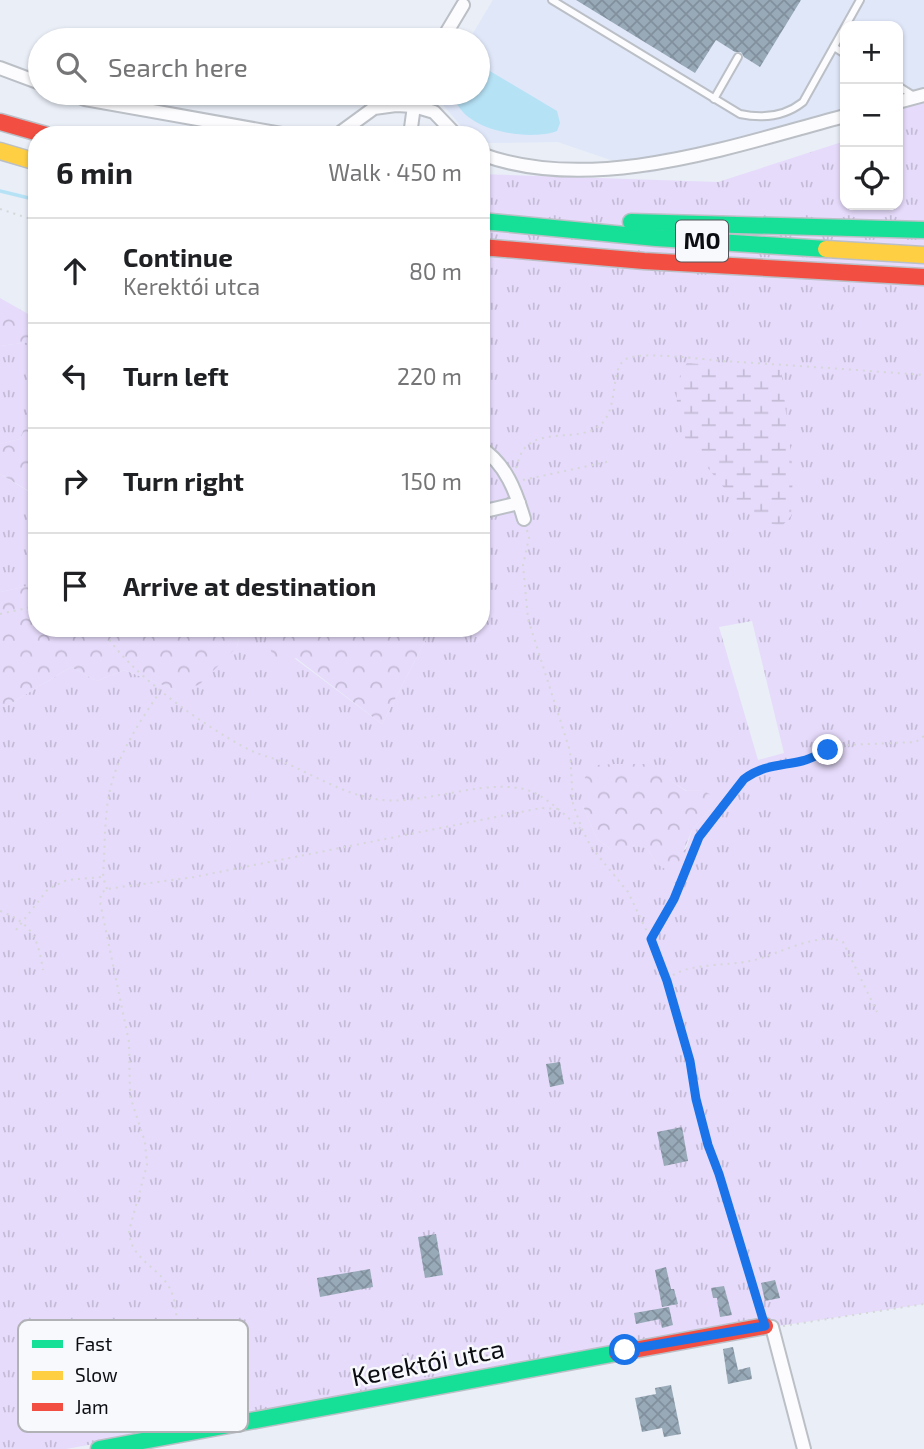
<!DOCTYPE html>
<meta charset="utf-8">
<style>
:root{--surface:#fff;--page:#f2f2f2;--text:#202124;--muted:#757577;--line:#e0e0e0}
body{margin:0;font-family:"Exo 2",sans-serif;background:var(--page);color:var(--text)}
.controls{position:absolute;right:21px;top:21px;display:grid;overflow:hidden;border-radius:14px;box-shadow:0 2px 5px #0004}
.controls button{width:63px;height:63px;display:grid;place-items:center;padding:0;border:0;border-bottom:2px solid var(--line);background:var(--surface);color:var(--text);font:35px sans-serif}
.stop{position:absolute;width:21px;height:21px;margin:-16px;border:5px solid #1a73e8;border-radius:50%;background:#fff}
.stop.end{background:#1a73e8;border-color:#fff;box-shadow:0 2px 7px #0008}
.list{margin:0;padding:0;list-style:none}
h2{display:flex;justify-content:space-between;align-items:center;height:91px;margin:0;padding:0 28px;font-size:30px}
h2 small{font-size:23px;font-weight:400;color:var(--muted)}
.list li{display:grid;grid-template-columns:46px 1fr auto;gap:21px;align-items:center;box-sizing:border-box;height:105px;padding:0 28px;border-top:2px solid var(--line)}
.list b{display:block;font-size:26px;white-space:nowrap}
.list p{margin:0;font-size:23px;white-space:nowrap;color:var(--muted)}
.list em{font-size:23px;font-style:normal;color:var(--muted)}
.icon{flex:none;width:38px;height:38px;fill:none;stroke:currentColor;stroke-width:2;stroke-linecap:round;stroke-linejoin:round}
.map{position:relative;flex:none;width:924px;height:1449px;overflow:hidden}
.search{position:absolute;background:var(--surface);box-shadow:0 2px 5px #0004;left:28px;top:28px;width:462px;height:77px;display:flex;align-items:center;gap:18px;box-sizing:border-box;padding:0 24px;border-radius:38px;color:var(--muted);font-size:26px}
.panel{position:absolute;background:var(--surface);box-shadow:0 2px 5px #0004;left:28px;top:126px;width:462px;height:511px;border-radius:28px}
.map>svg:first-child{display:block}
.built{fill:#dfe7f9}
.grass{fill:url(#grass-tufts);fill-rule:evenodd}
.forest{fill:url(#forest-crowns)}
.wetland{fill:url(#wetland-marsh)}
.water{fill:#b6e2f6}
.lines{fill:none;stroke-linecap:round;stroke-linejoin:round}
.stream{stroke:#b6e2f6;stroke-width:3.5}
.building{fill:url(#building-cross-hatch)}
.lane-casing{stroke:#bbbfc6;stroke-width:10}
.street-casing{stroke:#bbbfc6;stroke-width:16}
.fast-casing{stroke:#bbbfc6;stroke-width:19}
.slow-casing{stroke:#bbbfc6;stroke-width:19}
.jam-casing{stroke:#bbbfc6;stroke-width:19}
.path{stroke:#d5d7d9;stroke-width:2;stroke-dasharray:2 5;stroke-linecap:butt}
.lane{stroke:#fcfcfe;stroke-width:6}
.street{stroke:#fcfcfe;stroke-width:12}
.fast{stroke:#16e098;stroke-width:16}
.slow{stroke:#ffcf43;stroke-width:16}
.jam{stroke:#f24e42;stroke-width:16}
.route{stroke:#1a73e8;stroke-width:9}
.labels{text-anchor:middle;stroke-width:5;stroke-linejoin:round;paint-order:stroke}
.shield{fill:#f7f9fc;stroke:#525459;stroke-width:2}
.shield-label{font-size:24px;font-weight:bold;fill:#0b0d13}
.street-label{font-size:26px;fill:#0b0d13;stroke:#f7f9fc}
.key{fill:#f7f9fc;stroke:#b0b2b6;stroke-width:2}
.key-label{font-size:19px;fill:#0b0d13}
</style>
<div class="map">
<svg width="924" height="1449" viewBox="0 0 924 1449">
<defs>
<pattern id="grass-tufts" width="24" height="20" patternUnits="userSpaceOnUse" patternTransform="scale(1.75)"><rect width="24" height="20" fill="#e6dbfb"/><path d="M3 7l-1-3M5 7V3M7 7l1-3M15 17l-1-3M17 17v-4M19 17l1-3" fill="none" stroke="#c4bbd6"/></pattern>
<pattern id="forest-crowns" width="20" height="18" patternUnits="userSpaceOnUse" patternTransform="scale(1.75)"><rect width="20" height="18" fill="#e6dbfb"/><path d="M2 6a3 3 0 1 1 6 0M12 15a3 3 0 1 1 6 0" fill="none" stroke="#c4bbd6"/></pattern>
<pattern id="wetland-marsh" width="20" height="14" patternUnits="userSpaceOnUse" patternTransform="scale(1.75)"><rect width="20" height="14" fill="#e6dbfb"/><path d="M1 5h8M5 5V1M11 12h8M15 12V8" fill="none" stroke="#c4bbd6"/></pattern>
<pattern id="building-cross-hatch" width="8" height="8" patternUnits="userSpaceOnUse" patternTransform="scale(1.75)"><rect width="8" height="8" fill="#98a9b8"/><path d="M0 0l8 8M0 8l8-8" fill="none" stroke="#82909d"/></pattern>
</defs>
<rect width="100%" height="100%" fill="#e9eef7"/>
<path class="built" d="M 493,0 L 924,0 L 924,100 L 898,105 L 898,26 L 845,26 L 845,120 L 649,173 L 558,142 L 489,143 L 481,140 L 481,135 L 468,134 L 437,98 L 439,93 L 478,93 L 478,40 L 469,40 Z"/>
<g class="grass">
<path d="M 924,100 L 924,1304 L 772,1327 L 315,1404 L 66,1449 L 0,1449 L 0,707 L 5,707 L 71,667 L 97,681 L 124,670 L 176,690 L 237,647 L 241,628 L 273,628 L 266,637 L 382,724 L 432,628 L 481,628 L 481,174 L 718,182 L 845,141 L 845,205 L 898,205 L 898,124 L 903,122 L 902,104 ZM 752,621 L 784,753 L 758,760 L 719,627 ZM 667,779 L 687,791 L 701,790 L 713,806 L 692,830 L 686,849 L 657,864 L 647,848 L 631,845 L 612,850 L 597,839 L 583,806 Z"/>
<path d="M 37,341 L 37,414 L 29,417 L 20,439 L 0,444 L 0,346 Z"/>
<path d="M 0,474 L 33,494 L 37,493 L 37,584 L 0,592 Z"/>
</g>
<g class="forest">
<path d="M 0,298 L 37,319 L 37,341 L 0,346 Z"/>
<path d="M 37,414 L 37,493 L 34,494 L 0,474 L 0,444 L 20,439 L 29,416 Z"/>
<path d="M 37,584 L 37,628 L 241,628 L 237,647 L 199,685 L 176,690 L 124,670 L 97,681 L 71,667 L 5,707 L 0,707 L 0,592 Z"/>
<path d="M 273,628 L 432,628 L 382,724 L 296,658 L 276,665 L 266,637 Z"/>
<path d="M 615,764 L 645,764 L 686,791 L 701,790 L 710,794 L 713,806 L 692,830 L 677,867 L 665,869 L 657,864 L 647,848 L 631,845 L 622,850 L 612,850 L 597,839 L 583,806 L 585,777 L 597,765 Z"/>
</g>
<path class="wetland" d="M 687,363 L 781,370 L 793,472 L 791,516 L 783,525 C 751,527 726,490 708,468 C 701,460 691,451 687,442 C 677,418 670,385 687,363 Z"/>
<path class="water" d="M 478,64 L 557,111 L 560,123 L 557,131 C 528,142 457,130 454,93 L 478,93 Z"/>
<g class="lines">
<path class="stream" d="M 0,191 L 37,200"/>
</g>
<g class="building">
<path d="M 576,0 L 801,0 L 760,67 L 744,57 L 741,52 L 735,52 L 716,40 L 695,73 Z"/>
<path d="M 560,1062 L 564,1084 L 550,1087 L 546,1064 Z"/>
<path d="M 682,1127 L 688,1161 L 664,1166 L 657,1132 Z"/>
<path d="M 436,1234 L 443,1275 L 425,1278 L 418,1237 Z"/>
<path d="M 666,1267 L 671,1289 L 674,1289 L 678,1304 L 662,1307 L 655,1270 Z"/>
<path d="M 370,1269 L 373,1287 L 320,1297 L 317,1278 Z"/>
<path d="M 775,1280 L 780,1298 L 765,1301 L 761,1283 Z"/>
<path d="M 724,1286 L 732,1315 L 720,1317 L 717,1298 L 713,1298 L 711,1288 Z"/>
<path d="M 669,1307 L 673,1325 L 662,1328 L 660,1319 L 636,1324 L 634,1313 Z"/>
<path d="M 733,1347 L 738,1370 L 750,1367 L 752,1379 L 728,1384 L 723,1349 Z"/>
<path d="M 671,1385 L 681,1434 L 664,1437 L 662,1428 L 642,1432 L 635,1398 L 656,1394 L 655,1388 Z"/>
</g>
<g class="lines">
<g class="lane-casing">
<g id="lane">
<path d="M 552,0 L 740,114 C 763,119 784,117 803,102 L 860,0"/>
<path d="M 834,47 L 845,54"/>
<path d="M 898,86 L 914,96"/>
<path d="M 714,99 L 738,57"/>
</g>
</g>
<g class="street-casing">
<g id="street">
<path d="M 442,40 L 463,5"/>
<path d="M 0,68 L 40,83"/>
<path d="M 69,93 L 85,99 L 287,135"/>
<path d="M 898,102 L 924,95"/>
<path d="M 337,135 L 374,108 L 396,105 L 414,106 L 434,112 L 456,135"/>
<path d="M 410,135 L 414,106 L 419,93"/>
<path d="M 481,154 C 593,196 735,145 845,116"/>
<path d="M 481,448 C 506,464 516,492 524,519"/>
<path d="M 481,512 L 519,503"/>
<path d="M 772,1327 L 804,1449"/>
</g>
</g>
<g class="fast-casing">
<g id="fast">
<path d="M 481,221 L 656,238 L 826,249"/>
<path d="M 631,222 L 924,230"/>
<path d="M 99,1449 L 617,1353"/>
</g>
</g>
<g class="slow-casing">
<g id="slow">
<path d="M 0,151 L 37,162"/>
<path d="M 826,249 L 924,255"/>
</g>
</g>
<g class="jam-casing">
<g id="jam">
<path d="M 0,122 L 46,135"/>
<path d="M 481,247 L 644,261 L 924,277"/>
<path d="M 617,1353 L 765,1326"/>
</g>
</g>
<g class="path">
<path d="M 0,209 L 37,221"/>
<path d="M 516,468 C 518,462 520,454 524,449 C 541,428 579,442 599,426 C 620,410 609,368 626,359 C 641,351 702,359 722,361 C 789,365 857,370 924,375"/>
<path d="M 523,480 L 611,461"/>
<path d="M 527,530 L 529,538 L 523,565 L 528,619 L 570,751 L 573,804 L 582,829 L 591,847 L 628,892 L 661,961 L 690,1061 L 696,1099 L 708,1145 L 719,1174 L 761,1310"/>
<path d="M 0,614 L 37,606"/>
<path d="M 102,628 C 124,670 205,727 248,749 C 261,756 275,758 288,764 C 319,778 348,796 382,800 C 427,805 495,774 535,793 C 552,802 566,816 581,829"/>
<path d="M 107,889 L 103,877 C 105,850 104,816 110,790 C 118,754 139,723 159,693"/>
<path d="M 0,911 C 32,923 38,938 43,970"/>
<path d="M 16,930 L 48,889 L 67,880 L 102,877"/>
<path d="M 652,937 L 674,899 L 699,837 L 744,779 L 754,771 L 769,765 L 805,760 L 846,745 L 916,742 L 924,736"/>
<path d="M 668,980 C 680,963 728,966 750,961 C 776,956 819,930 843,942 L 877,1012"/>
<path d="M 783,1326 L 924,1304"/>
<path d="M 186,1419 C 181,1404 176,1387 176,1371 C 175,1347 180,1320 173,1296 C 164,1267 130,1262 129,1231 L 147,1165 L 145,1142 L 130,1096 L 129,1042 L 100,902 L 101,893 L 107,889 L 194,877 L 541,808 L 559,809"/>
</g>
<use href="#lane" class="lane"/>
<use href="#street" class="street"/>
<use href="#fast" class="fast"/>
<use href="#slow" class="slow"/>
<use href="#jam" class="jam"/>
</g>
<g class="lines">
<path class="route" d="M 625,1350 L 765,1326 L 719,1174 L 708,1145 L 696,1099 L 690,1061 L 667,981 L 651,939 L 674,899 L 699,837 L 744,779 C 763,765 780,766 802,761 C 811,759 819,754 828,750"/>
</g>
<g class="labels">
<rect class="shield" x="676" y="220.5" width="52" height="41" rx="5"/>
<g class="shield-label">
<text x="702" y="249">M0</text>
</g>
<g class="street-label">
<text transform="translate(428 1363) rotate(-11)" y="9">Kerektói utca</text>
</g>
</g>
<rect x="18" y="1320" width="230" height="112" rx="10" class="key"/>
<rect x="32" y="1340" width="31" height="8" fill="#16e098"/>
<rect x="32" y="1371" width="31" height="9" fill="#ffcf43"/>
<rect x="32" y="1403" width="31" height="8" fill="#f24e42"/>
<g class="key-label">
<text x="75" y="1351">Fast</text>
<text x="75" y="1382">Slow</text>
<text x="75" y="1414">Jam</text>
</g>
</svg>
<div class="controls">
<button>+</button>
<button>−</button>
<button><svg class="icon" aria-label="locate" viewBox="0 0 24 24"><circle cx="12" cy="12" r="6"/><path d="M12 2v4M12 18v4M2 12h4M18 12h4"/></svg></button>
</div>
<div class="stop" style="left:625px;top:1350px"></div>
<div class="stop end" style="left:828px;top:750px"></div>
<div class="search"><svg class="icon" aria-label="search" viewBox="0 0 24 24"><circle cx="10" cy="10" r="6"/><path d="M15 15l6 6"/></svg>Search here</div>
<section class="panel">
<h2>6 min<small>Walk · 450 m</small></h2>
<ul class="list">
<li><svg class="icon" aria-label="ahead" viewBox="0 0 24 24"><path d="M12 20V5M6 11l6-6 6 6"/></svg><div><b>Continue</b><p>Kerektói utca</p></div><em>80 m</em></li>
<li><svg class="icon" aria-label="left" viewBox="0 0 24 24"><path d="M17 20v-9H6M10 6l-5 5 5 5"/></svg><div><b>Turn left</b></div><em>220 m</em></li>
<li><svg class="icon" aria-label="right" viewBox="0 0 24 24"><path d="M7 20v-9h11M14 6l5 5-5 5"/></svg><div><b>Turn right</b></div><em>150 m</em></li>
<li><svg class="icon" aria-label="arrive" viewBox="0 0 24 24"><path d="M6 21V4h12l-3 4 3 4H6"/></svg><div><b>Arrive at destination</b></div></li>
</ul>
</section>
</div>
